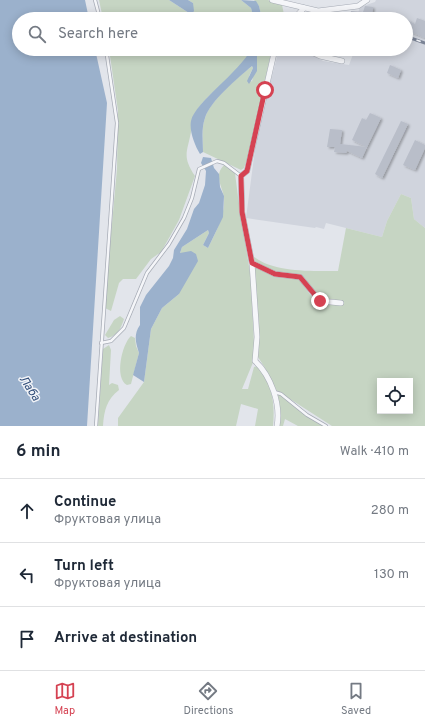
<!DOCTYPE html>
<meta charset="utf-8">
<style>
:root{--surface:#fff;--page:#f6f6f7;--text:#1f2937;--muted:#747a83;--line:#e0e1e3;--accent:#d54252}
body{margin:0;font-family:Overpass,sans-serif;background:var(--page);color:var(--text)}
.controls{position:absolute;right:12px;bottom:12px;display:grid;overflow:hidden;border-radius:0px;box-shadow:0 2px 10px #0003}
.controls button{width:36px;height:36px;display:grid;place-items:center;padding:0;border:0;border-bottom:1px solid var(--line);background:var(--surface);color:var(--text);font:20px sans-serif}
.stop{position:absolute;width:12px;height:12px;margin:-9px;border:3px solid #d54252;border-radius:50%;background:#fff}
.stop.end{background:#d54252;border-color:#fff;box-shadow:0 1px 4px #0008}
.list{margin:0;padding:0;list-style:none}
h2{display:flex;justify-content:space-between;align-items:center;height:52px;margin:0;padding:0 16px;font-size:17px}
h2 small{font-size:13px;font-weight:400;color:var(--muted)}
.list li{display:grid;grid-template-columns:26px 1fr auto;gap:12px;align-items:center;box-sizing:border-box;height:64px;padding:0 16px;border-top:1px solid var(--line)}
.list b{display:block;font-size:15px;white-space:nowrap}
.list p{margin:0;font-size:13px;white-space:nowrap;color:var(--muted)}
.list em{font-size:13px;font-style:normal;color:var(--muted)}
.icon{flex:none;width:22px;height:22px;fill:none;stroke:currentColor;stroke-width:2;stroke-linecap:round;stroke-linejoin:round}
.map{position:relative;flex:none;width:425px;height:426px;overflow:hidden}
.search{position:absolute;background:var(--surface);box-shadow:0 2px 10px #0003;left:12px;right:12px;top:12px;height:44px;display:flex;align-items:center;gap:10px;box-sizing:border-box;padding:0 14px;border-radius:22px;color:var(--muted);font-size:15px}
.sheet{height:244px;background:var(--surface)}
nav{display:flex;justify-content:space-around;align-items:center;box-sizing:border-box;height:56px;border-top:1px solid var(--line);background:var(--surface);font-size:11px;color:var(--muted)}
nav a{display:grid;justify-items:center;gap:2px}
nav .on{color:var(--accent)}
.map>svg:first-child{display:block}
.built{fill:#d0d4dd}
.green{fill:#c6d5c3;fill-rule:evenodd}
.water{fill:#9bb1cc}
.building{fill:#b9bec9;filter:url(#shadow)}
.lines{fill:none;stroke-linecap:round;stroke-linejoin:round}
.lane-casing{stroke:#a7acb6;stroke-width:4}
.street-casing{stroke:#a7acb6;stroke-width:6}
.lane{stroke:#f5f6f9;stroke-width:2.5}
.street{stroke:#f5f6f9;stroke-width:5}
.rail-casing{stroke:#7a8395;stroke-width:3}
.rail{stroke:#f2f4f8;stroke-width:1.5;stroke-dasharray:4.5;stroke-linecap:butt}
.route{stroke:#d54252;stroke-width:5}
.labels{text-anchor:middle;stroke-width:3;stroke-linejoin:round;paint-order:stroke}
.water-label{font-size:12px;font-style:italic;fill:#314e7a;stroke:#f2f4f8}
</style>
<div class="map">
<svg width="425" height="426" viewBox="0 0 425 426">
<defs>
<filter id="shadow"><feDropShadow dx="2" dy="1.5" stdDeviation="1" flood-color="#0004"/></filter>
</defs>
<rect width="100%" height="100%" fill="#e2e5eb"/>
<path class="built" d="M 376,0 L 425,0 L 425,228 L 414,219 L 411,198 L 401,194 L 387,221 L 382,237 L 326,223 L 324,229 L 316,227 L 315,228 L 246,218 L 257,134 L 279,49 L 300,49 L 323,61 L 349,65 L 355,49 L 406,49 L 406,19 L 356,19 L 360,7 L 375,2 Z"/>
<g class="green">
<path d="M 99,0 L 169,0 L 189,13 L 193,3 L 188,0 L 241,0 L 251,8 L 254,19 L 103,19 Z"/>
<path d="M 254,0 L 268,0 L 282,5 L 285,19 L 262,19 L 259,6 Z"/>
<path d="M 109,49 L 251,49 C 239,76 200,96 192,120 C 190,124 192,128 191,132 C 187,153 182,156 195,176 L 179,220 L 169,238 L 161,252 L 151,259 L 136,279 L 123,279 L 119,283 L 111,311 L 105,308 L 106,289 L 117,169 L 118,111 Z"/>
<path d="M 257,49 L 272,49 L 249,153 L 244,168 L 241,170 L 203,152 C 203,141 201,129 205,118 C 210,101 238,77 252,66 L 253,68 L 249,76 L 252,82 Z"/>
<path d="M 224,165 L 235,173 L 238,197 L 251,279 L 254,343 L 254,360 L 242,389 L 248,389 L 254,367 L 257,366 C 273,384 275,404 273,426 L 255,426 L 258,409 L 241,404 L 236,426 L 118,426 L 118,418 L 144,382 L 151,329 L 162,308 L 179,294 L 184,253 L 180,253 L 182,247 L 208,230 L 209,233 L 203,245 L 208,248 C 216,231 225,217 224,198 C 223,187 213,176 224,165 Z"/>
<path d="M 401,194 L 411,198 L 414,219 L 425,228 L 425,426 L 332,426 L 276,390 L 265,368 L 258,357 L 259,329 L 254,268 L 257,267 L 276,276 L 299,279 C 306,288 312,301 323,304 L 299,275 C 284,272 259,273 252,255 C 271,273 313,271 338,271 L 346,228 L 382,237 L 387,221 ZM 380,381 L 410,381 L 410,411 L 380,411 Z"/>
<path d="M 120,316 L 124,319 C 121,328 118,335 108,338 L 105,335 L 114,320 Z"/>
<path d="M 131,336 L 135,338 L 136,346 L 139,353 L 131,384 L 127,385 C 114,378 122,344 131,336 Z"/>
<path d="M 109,345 L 111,350 L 109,385 L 112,383 L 118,385 L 119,390 C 107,399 104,410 103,426 L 98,426 L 103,349 Z"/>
<path d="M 276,394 L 281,395 L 324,426 L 298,426 L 285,419 L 283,426 L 278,426 L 280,414 Z"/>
</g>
<g class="water">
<path d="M 0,0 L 85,0 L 89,19 L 19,19 L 19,49 L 95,49 L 107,103 L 87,426 L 0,426 Z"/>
<path d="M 169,0 L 188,0 L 193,3 L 194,11 L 192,14 L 189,13 Z"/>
<path d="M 241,0 L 256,1 L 259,6 L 262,19 L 254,19 L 251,8 Z"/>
<path d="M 251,49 L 257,49 L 257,71 L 249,84 L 247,81 L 253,68 L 252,66 C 238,78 210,101 205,118 C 201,129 203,141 203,152 L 200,154 C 195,146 189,131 191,121 C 195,102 240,72 251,49 Z"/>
<path d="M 203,157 L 211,158 L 214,168 L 219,174 L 220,187 L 224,196 L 223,217 L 208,248 L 203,245 L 209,233 L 208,230 L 182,247 L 180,253 L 191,251 L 196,254 L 198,261 L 179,294 L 162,308 L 151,329 L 144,382 L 133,375 L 139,353 C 136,343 133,335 140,325 L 140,307 L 146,295 L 169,266 L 173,258 L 174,250 L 187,229 L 194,209 L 199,203 L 205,185 L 206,171 L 201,163 Z"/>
</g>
<g class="building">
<path d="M 365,6 L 373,7 L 372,14 L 357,13 L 356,17 L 350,15 L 351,11 L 363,12 Z"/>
<path d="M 417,18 L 425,21 L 425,38 L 406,30 L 407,20 L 415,24 Z"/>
<path d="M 390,65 L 401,70 L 398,78 L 387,73 Z"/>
<path d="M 370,113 L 381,118 L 367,147 L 352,140 L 362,118 L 366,120 Z"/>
<path d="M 401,121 L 408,124 L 382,178 L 375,174 Z"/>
<path d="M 330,129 L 342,130 L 340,144 L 367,147 L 362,158 L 347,151 L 346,153 L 334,152 L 335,147 L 327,147 Z"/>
<path d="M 415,140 L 425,145 L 425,148 L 415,170 L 403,165 Z"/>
</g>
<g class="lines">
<g class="lane-casing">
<g id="lane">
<path d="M 95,0 L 100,19"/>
<path d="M 101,343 L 111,341 L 124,328 L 147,273 L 169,244 L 184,218 L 192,198 L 199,169 L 217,161 L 224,163 L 241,176"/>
<path d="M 274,392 L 281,394 L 307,415 L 326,426"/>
<path d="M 96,426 L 117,123 L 106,49"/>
</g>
</g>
<g class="street-casing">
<g id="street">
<path d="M 272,0 L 318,11 L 358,6 L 367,0"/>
<path d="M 294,19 L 304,8"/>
<path d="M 275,49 L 247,171 L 241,176 L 242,212 L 252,263 L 257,337 L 255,361 C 271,376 281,404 277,426"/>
<path d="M 305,49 L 320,56 L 342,61"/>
<path d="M 252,263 L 275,274 L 300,277 L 320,301 L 341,303"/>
</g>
</g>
<use href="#lane" class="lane"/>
<use href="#street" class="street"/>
<g class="rail-casing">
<path id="rail" d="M 408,37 L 425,43"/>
</g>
<use href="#rail" class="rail"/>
</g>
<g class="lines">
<path class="route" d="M 265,90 L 247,171 L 241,176 L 242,212 L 252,263 L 275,274 L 300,277 L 320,301"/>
</g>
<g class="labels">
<g class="water-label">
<text transform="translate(30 388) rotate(57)" y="4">Лаба</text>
</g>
</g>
</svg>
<div class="controls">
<button><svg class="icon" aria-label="locate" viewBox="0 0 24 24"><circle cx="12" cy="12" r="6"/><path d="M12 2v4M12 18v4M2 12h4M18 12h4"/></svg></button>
</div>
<div class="stop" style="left:265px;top:90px"></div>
<div class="stop end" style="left:320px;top:301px"></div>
<div class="search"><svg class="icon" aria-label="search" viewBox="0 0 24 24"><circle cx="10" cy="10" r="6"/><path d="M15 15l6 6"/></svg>Search here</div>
</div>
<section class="sheet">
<h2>6 min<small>Walk · 410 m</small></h2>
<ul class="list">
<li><svg class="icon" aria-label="ahead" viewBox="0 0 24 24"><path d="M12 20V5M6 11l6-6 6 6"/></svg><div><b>Continue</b><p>Фруктовая улица</p></div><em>280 m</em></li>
<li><svg class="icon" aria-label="left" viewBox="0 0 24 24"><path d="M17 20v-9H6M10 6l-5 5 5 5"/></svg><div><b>Turn left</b><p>Фруктовая улица</p></div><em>130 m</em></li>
<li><svg class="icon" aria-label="arrive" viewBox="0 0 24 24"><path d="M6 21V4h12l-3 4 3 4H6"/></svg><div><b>Arrive at destination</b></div></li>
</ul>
</section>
<nav>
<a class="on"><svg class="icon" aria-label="map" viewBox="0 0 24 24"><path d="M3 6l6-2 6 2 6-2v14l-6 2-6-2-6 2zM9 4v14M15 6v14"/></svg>Map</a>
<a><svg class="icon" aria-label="directions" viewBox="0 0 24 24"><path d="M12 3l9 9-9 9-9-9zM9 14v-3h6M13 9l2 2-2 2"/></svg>Directions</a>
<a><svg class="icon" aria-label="saved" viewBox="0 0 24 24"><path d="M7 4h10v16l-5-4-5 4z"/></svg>Saved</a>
</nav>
